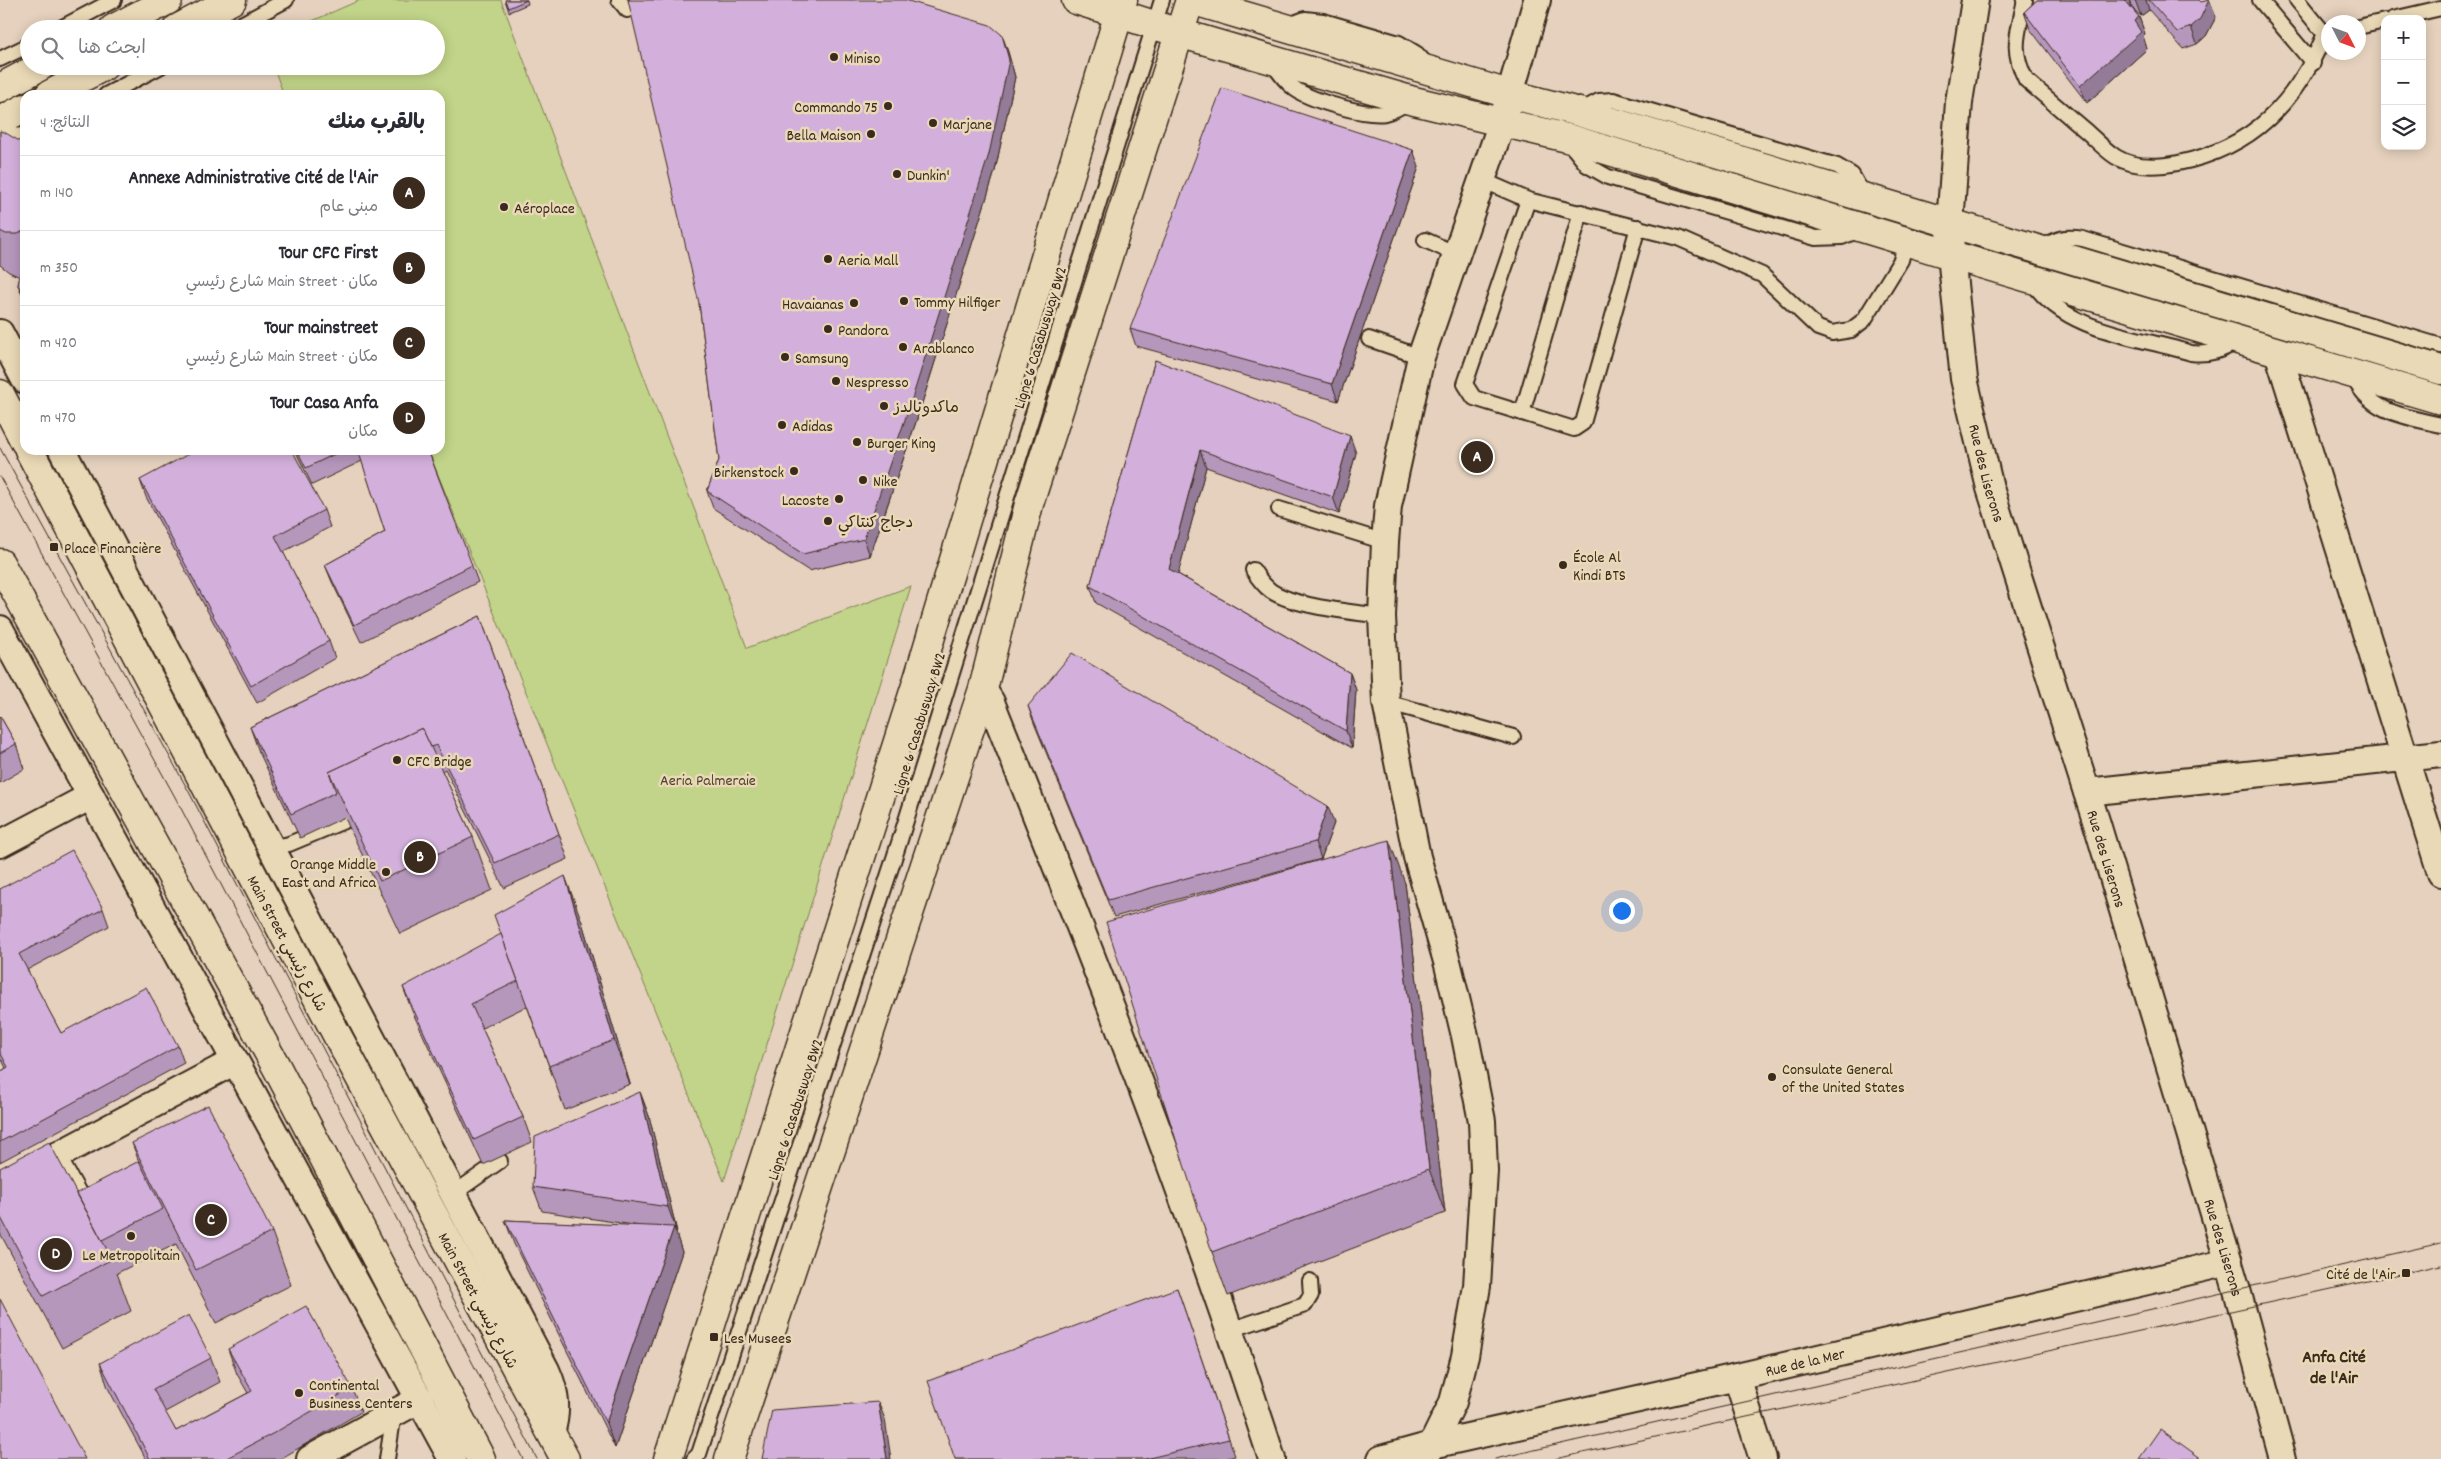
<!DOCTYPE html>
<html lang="ar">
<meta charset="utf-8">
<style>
:root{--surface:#fff;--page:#f2f2f3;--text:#2b2b33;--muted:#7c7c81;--line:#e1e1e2;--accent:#3b2a1e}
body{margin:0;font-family:Dekko,"Playpen Sans Arabic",sans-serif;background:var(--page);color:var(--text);direction:rtl}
.controls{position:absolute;right:15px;top:15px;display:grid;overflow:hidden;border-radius:10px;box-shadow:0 2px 12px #0003}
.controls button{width:45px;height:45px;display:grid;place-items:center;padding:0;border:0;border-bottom:1px solid var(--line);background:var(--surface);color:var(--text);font:25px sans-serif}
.compass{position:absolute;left:2321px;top:15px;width:45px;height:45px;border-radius:50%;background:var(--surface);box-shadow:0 2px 12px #0003;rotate:132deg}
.you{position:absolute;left:1621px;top:910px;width:18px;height:18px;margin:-12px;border:4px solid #fff;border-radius:50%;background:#1a73e8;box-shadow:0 0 0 8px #1a73e833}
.badge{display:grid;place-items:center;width:32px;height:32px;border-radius:50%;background:var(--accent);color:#fff;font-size:16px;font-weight:700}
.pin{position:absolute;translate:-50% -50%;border:2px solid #fff;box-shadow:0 1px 5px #0006}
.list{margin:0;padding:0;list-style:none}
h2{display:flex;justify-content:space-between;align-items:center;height:65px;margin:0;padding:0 20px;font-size:21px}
h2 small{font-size:16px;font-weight:400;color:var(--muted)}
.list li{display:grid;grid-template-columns:32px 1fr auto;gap:15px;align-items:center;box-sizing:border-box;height:75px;padding:0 20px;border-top:1px solid var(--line)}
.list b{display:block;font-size:19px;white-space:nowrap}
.list p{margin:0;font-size:16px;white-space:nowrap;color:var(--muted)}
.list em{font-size:16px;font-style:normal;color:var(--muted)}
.icon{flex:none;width:28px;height:28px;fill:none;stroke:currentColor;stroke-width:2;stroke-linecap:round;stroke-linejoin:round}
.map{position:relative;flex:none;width:2441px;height:1459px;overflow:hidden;direction:ltr}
.search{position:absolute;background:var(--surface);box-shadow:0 2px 12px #0003;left:20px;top:20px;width:425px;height:55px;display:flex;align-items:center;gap:12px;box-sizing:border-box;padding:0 18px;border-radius:28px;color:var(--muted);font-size:19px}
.panel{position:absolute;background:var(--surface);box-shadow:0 2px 12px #0003;left:20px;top:90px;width:425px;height:365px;border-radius:15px;direction:rtl}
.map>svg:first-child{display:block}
.green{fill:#c2d489;stroke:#7e7f54}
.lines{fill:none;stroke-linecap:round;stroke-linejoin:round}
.lane-casing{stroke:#3b2a1e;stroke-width:18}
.street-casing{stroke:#3b2a1e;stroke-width:30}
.secondary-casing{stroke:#3b2a1e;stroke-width:31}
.lane{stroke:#ead9b6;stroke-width:14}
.street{stroke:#ead9b6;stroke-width:26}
.secondary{stroke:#ead9b6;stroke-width:28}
.tram{stroke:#3b2a1e;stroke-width:1}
.wall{fill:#b597bc;stroke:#3b2a1e}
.shaded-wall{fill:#947b99;stroke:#3b2a1e}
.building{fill:#d3b0db;stroke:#3b2a1e}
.poi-dot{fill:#3b2a1e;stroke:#ead9b6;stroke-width:2}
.labels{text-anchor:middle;stroke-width:5;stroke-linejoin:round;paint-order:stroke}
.poi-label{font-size:16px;fill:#3b2a1e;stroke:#ead9b6;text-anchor:start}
.street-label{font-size:16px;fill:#3b2a1e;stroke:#ead9b6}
.park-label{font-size:16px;fill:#4f442e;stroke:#ead9b6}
.neighbourhood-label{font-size:18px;font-weight:bold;fill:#3b2a1e;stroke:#ead9b6}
</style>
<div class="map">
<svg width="2441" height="1459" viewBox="0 0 2441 1459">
<rect width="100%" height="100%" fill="#e5d1bd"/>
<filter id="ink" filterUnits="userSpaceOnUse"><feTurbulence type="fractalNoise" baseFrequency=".02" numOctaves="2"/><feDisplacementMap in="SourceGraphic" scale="10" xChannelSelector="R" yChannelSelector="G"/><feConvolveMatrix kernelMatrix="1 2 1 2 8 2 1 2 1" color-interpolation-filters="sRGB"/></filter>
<g filter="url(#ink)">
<path class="green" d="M 360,0 L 501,0 L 747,648 L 911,586 L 724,1181 L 428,450 L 440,450 L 440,95 L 284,95 L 273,66 L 436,66 L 436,29 L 294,29 Z"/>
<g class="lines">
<g class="lane-casing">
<g id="lane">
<path d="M 619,0 L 627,10"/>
<path d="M 2025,0 C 2018,33 2010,49 2026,80 C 2046,97 2067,115 2087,132 C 2096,140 2105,150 2116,157 C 2134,168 2158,167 2178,163 C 2253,148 2296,102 2325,34 L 2328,33"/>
<path d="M 2260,0 L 2313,63"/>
<path d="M 2297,0 L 2325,34"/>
<path d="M 2393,19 L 2441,8"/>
<path d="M 1289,25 L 1305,19 L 1323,21 L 1399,43 L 1417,54 L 1426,64"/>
<path d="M 2358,27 L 2385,21"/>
<path d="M 59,29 L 114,0"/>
<path d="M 232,29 L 286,0"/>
<path d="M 0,59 L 29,45"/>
<path d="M 1273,63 C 1279,73 1286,82 1295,89 C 1312,101 1365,116 1385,113 C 1394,111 1402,106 1409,101"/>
<path d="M 106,95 L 161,66"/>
<path d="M 1580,111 L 1599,101 L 1613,100 L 1837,166 L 1852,175 L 1864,196"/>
<path d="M 0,133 L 11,136 L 25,135"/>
<path d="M 1568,141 L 1587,165 L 1608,177 L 1816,238 L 1842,237 L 1859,230"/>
<path d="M 1482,180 L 1528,200 L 1465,384 L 1474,398 L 1574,429 L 1583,423 L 1638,227"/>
<path d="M 1528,200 L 1678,238 L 1762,275 L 1818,328 L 1832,333 L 1851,330 L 1864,320 L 1901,260 L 1906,241"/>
<path d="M 1425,240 L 1456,254"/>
<path d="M 2041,250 C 2054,238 2067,236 2083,239 L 2441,346"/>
<path d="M 2033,283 C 2068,333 2137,336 2191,353 C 2209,355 2222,351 2237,341"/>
<path d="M 1369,339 L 1421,357"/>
<path d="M 2353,375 C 2367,412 2406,417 2441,425"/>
<path d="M 1522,413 L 1581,212"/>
<path d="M 1279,509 L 1385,542"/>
<path d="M 1253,570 C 1258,578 1263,585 1271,591 C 1295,607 1353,612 1382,616"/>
<path d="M 1386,702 L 1513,737"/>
<path d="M 271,848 L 289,844 L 363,813"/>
<path d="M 58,1155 L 83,1200"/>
<path d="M 453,1194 L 500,1161"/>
<path d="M 1230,1330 L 1305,1305 L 1311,1295 L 1310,1281"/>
<path d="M 387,1459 L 394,1413"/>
<path d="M 694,1459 L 699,1454 L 899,843 L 1162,0"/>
</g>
</g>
<g class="street-casing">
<g id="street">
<path id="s1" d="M 1975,0 L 1959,102 L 1950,224 L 1951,255 L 1964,379 L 1990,488 L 2097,824 L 2237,1290 L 2283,1459"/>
<path d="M 0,333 L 25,380"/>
<path d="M 2278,352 L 2441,873"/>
<path d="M 62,450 L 546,1370 C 556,1392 558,1410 551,1433"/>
<path d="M 0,629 L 452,1459"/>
<path d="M 983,689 L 991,702 C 1091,952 1190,1203 1272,1459"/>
<path d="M 2087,792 L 2441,754"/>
<path d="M 0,844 L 91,796"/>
<path d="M 0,1186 L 235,1061"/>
<path d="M 1737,1377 L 1763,1459"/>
<path d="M 310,1459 L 420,1399"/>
<path id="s2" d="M 1381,1459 L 1432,1445 L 1737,1377 L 2229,1262"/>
<path d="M 1425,1459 L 1453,1402 L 1465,1356 L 1477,1286 L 1484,1171 L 1482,1121 L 1465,1036 L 1448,965 L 1417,857 L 1386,702 L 1382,616 L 1385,542 L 1388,506 L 1421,357 L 1502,122 L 1537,0"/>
</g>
</g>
<g class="secondary-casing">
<g id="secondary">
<path d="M 1076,0 L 1179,33 L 1410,100 L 1567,138 L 1951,255 L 2441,400"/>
<path d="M 1191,0 L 1509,94 L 1579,112 L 2441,370"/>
<path d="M 113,29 L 168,0"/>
<path d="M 177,29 L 232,0"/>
<path d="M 0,88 L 41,66"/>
<path d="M 49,95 L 104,66"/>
<path d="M 0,121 L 25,108"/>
<path d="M 0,394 L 25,442"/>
<path d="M 29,450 L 338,1037 L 565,1459"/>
<path d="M 0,563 L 277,1068 L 481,1459"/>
<path d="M 668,1459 L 918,679 L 1123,0"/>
<path d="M 729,1459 L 983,689 L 1029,504 L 1190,0"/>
</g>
</g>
<use href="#lane" class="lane"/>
<use href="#street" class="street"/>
<use href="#secondary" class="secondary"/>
<g class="tram">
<path d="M 0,448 L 188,790 L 537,1459"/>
<path d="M 0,477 L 175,797 L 523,1459"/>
<path d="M 1495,1459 L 2441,1243"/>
<path d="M 1555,1459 L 2441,1265"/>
</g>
</g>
<g class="wall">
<path d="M 505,0 L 527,0 L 528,4 L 509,12 Z"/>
<path d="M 2037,0 L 2199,0 L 2216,17 L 2206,36 L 2197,44 L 2183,49 L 2149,10 L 2141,16 L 2133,9 L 2139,17 L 2145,34 L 2143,36 L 2147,49 L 2087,103 L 2030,29 L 2024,12 Z"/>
<path d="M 1002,35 L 1008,52 L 1015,77 L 995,171 L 917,419 L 870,556 L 809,571 L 713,508 L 707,491 L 719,460 L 699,303 Z"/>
<path d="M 0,131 L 25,146 L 25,301 L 18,285 L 20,277 L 9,272 L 0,265 Z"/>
<path d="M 1419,167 L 1338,401 L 1136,346 L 1130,329 Z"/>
<path d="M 1155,360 L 1356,453 L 1339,514 L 1206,467 L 1178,574 L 1350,673 L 1356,690 L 1352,748 L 1096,603 L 1090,586 Z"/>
<path d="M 295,450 L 428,450 L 478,582 L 361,642 L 332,582 L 325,565 L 385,532 L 362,461 L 312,485 Z"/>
<path d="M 140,480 L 324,510 L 330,527 L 283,552 L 329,641 L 335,658 L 257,703 L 146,497 Z"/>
<path d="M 480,616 L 568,859 L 504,888 L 445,769 L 442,771 L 473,837 L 492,890 L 400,934 L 348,825 L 345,817 L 300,838 L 259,752 L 250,727 Z"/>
<path d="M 1028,706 L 1334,823 L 1321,859 L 1114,917 L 1034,723 Z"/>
<path d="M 0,716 L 16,744 L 24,769 L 0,783 Z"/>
<path d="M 1405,883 L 1445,1213 L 1228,1296 L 1212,1252 Z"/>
<path d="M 0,889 L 103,909 L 109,926 L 27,970 L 61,1033 L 178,1046 L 184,1063 L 0,1162 L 0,1072 L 6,1068 L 2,1060 L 0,1061 Z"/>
<path d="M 581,919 L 630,1084 L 565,1110 L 527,1006 L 482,1028 L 523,1117 L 532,1142 L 483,1165 L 412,1011 L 403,987 Z"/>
<path d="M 640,1092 L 649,1116 L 677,1232 L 675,1231 L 682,1252 L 615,1448 L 514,1244 L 505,1220 L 640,1226 L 542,1211 L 533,1187 Z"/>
<path d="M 132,1143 L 272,1232 L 291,1285 L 216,1323 L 176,1244 L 117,1273 L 131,1311 L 62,1348 L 0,1233 L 0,1168 L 77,1193 L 139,1162 Z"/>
<path d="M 1177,1288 L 1235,1456 L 1223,1459 L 955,1459 Z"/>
<path d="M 228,1349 L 352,1388 L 361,1412 L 280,1459 L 146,1459 L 108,1388 L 100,1363 L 211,1358 L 220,1382 L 165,1412 L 176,1431 L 248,1393 L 237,1374 Z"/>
</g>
<g class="shaded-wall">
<path d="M 2123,0 L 2129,0 L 2133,9 Z"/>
<path d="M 2135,0 L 2146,0 L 2149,10 L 2141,16 Z"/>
<path d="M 2209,0 L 2216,17 L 2206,36 L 2197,44 L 2191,27 Z"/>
<path d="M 2139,17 L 2145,34 L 2143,36 L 2147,49 L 2087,103 L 2080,86 L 2134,21 Z"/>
<path d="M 1002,35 L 1008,52 L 1015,77 L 995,171 L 917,419 L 870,556 L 864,539 Z"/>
<path d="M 1413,150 L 1419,167 L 1338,401 L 1332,384 Z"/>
<path d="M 1350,436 L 1356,453 L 1339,514 L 1333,497 Z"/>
<path d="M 1200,450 L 1206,467 L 1175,586 L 1169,569 Z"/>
<path d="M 1350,673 L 1356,690 L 1352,748 L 1346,731 Z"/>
<path d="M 1328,806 L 1334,823 L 1321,859 L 1315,842 Z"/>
<path d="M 1389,840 L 1405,883 L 1445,1213 L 1429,1169 Z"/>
<path d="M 565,876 L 581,919 L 630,1084 L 614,1040 Z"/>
<path d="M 640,1092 L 649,1116 L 677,1232 L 668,1207 Z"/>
<path d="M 674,1227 L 682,1252 L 615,1448 L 606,1423 Z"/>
<path d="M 878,1402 L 885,1419 L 891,1459 L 887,1459 Z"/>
</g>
<g class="building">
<path d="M 505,0 L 527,0 L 508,8 Z"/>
<path d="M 628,0 L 905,0 L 990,25 L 1002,35 L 1009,60 L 989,154 L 911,402 L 864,539 L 803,554 L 707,491 L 719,460 L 699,303 Z"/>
<path d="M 2037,0 L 2125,0 L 2139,17 L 2134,21 L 2141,32 L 2080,86 L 2024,12 Z"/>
<path d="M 2149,0 L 2199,0 L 2201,2 L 2209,0 L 2200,19 L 2191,27 L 2177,32 Z"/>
<path d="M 1222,88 L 1413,150 L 1332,384 L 1130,329 Z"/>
<path d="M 0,131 L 4,132 L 21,142 L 25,146 L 25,230 L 18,234 L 6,234 L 0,231 Z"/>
<path d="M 25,269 L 25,295 L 18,285 L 20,274 Z"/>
<path d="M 1155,360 L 1350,436 L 1333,497 L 1200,450 L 1169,569 L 1350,673 L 1346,731 L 1090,586 Z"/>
<path d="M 196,450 L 292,450 L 324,510 L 275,536 L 329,641 L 251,686 L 140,480 Z"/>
<path d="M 297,450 L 343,450 L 306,468 Z"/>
<path d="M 358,450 L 428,450 L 472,565 L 354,625 L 325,565 L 385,532 Z"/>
<path d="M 480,616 L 559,834 L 495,863 L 436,745 L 431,747 L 422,728 L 329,772 L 336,792 L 291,814 L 250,727 Z"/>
<path d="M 1072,653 L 1328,806 L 1315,842 L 1108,900 L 1028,706 Z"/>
<path d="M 0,716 L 16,744 L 0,753 Z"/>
<path d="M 422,728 L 473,837 L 380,881 L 329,772 Z"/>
<path d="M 1389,840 L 1429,1169 L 1212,1252 L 1106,922 Z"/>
<path d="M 72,850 L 103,909 L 19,954 L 61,1033 L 146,987 L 178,1046 L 0,1142 L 0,1072 L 8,1067 L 0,1052 L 0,889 Z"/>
<path d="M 565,876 L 614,1040 L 549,1066 L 494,915 Z"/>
<path d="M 501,934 L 518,981 L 471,1004 L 523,1117 L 474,1140 L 403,987 Z"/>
<path d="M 640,1092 L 668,1207 L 533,1187 L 535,1137 Z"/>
<path d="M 208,1105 L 272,1232 L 196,1270 L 132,1143 Z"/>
<path d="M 49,1142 L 112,1259 L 43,1296 L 0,1216 L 0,1168 Z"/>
<path d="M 139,1161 L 163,1209 L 102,1240 L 77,1193 Z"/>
<path d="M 505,1220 L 674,1227 L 606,1423 Z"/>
<path d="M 1177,1288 L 1229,1439 L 1145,1459 L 955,1459 L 928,1381 Z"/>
<path d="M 0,1299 L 85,1459 L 0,1459 Z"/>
<path d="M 306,1306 L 352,1388 L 274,1433 L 225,1459 L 150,1459 L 100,1363 L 189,1315 L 211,1358 L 153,1389 L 176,1431 L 252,1391 L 228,1349 Z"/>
<path d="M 878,1402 L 887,1459 L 762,1459 L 772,1410 Z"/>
<path d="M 2160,1429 L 2202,1459 L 2139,1459 Z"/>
</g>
</g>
<g class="poi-dot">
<circle cx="834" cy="57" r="5"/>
<circle cx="888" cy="106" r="5"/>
<circle cx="933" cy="123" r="5"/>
<circle cx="871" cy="134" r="5"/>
<circle cx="897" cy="174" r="5"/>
<circle cx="504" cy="207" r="5"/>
<circle cx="828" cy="259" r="5"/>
<circle cx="904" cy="301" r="5"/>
<circle cx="854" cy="303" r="5"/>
<circle cx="828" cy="329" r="5"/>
<circle cx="903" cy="347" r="5"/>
<circle cx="785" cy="357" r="5"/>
<circle cx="836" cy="381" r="5"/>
<circle cx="884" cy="406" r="5"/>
<circle cx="782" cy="425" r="5"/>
<circle cx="857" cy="442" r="5"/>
<circle cx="794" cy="471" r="5"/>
<circle cx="863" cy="480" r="5"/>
<circle cx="839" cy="499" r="5"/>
<circle cx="828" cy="521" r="5"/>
<rect x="49" y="542" width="10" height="10" rx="2.5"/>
<circle cx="1563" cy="565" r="5"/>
<circle cx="397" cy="760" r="5"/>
<circle cx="386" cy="872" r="5"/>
<circle cx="1772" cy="1077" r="5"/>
<circle cx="131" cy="1236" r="5"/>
<rect x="2401" y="1268" width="10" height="10" rx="2.5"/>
<rect x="709" y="1332" width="10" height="10" rx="2.5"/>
<circle cx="299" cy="1393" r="5"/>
</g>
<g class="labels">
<g class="poi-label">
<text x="844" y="63">Miniso</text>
<text x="878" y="112" text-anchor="end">Commando 75</text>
<text x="943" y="129">Marjane</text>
<text x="861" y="140" text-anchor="end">Bella Maison</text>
<text x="907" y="180">Dunkin'</text>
<text x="514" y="213">Aéroplace</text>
<text x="838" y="265">Aeria Mall</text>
<text x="914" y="307">Tommy Hilfiger</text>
<text x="844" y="309" text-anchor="end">Havaianas</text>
<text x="838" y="335">Pandora</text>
<text x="913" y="353">Arablanco</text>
<text x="795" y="363">Samsung</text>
<text x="846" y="387">Nespresso</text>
<text x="894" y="412">ماكدونالدز</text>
<text x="792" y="431">Adidas</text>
<text x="867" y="448">Burger King</text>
<text x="784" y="477" text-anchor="end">Birkenstock</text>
<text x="873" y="486">Nike</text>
<text x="829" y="505" text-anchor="end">Lacoste</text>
<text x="838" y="527">دجاج كنتاكي</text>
<text x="64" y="553">Place Financière</text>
<text x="1573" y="562">École Al<tspan x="1573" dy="18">Kindi BTS</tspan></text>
<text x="407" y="766">CFC Bridge</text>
<text x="376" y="869" text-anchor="end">Orange Middle<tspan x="376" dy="18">East and Africa</tspan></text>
<text x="1782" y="1074">Consulate General<tspan x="1782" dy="18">of the United States</tspan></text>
<text x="131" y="1260" text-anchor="middle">Le Metropolitain</text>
<text x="2396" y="1279" text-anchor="end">Cité de l'Air</text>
<text x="724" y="1343">Les Musees</text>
<text x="309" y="1390">Continental<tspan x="309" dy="18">Business Centers</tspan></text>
</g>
<g class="street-label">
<text transform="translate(1039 337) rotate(-73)" y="6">Ligne 6 Casabusway BW2</text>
<text dy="6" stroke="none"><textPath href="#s1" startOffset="478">Rue des Liserons</textPath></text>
<text transform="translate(918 723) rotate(-73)" y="6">Ligne 6 Casabusway BW2</text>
<text dy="6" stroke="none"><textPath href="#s1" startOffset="882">Rue des Liserons</textPath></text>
<text transform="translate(288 943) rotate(62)" y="6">Main Street شارع رئيسي</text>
<text transform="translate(794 1109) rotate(-72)" y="6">Ligne 6 Casabusway BW2</text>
<text dy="6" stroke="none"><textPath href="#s1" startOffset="1288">Rue des Liserons</textPath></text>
<text transform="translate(479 1300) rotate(62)" y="6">Main Street شارع رئيسي</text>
<text dy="6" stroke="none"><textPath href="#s2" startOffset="435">Rue de la Mer</textPath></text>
</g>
<g class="park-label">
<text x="708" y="785">Aeria Palmeraie</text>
</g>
<g class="neighbourhood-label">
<text x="2334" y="1362">Anfa Cité<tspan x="2334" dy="21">de l'Air</tspan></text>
</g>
</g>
</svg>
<div class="controls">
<button>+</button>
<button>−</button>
<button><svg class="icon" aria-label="layers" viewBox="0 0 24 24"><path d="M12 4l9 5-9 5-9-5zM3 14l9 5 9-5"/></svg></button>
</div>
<svg class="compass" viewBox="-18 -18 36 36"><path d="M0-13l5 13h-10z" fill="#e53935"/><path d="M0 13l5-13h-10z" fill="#7c7c81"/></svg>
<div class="you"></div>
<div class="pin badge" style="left:1477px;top:457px">A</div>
<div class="pin badge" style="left:420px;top:857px">B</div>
<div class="pin badge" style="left:211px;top:1220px">C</div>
<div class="pin badge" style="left:56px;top:1254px">D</div>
<div class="search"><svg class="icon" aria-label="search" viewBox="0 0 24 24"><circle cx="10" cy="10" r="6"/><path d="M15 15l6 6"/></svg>ابحث هنا</div>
<section class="panel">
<h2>بالقرب منك<small>النتائج: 4</small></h2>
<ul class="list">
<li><span class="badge">A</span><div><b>Annexe Administrative Cité de l'Air</b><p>مبنى عام</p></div><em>140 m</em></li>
<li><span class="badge">B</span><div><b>Tour CFC First</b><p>مكان · Main Street شارع رئيسي</p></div><em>350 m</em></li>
<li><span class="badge">C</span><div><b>Tour mainstreet</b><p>مكان · Main Street شارع رئيسي</p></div><em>420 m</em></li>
<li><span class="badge">D</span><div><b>Tour Casa Anfa</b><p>مكان</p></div><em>470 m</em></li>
</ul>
</section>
</div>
